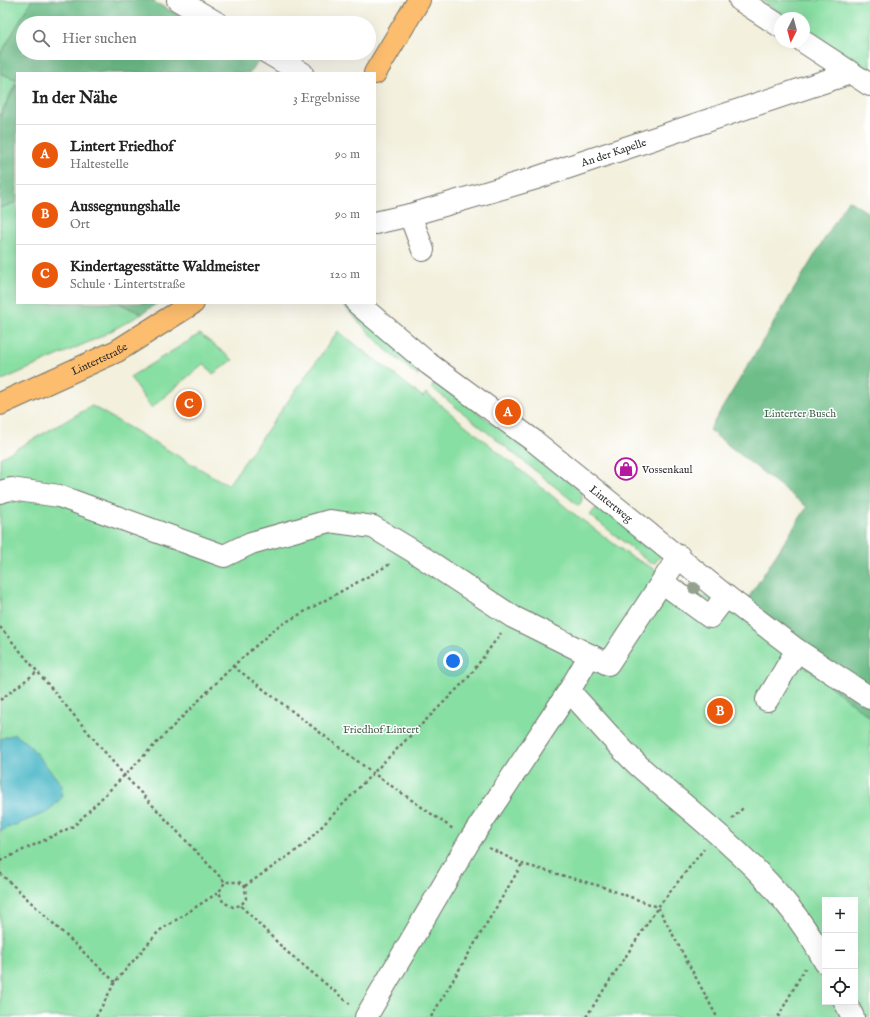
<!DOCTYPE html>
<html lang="de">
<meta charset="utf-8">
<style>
:root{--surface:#fff;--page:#f6f6f6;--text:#222;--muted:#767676;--line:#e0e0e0;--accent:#ea580c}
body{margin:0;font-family:"IM FELL English",serif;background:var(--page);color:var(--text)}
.controls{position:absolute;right:12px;bottom:12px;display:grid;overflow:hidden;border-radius:0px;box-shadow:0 4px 16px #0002}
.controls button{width:36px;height:36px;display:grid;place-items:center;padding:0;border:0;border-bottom:1px solid var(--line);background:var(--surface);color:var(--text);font:20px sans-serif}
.compass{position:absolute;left:774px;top:12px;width:36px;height:36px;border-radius:50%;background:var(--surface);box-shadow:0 4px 16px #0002;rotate:186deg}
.you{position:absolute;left:453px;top:661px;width:14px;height:14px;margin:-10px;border:3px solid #fff;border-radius:50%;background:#1a73e8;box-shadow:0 0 0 6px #1a73e833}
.badge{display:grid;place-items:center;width:26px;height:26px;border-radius:50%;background:var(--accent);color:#fff;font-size:13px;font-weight:700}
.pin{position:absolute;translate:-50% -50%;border:2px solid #fff;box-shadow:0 1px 4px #0006}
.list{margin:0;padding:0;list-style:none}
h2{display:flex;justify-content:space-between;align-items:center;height:52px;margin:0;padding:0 16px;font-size:17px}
h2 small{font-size:13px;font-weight:400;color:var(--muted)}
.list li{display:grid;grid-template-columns:26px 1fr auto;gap:12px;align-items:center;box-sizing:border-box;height:60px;padding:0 16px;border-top:1px solid var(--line)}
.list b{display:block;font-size:15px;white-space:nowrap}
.list p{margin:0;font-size:13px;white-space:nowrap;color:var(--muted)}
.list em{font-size:13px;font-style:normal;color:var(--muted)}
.icon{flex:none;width:22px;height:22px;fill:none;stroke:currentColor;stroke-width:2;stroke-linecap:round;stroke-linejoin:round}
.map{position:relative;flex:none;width:870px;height:1017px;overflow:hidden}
.search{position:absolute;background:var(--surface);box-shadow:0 4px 16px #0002;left:16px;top:16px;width:360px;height:44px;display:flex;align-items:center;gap:10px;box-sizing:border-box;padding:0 14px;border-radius:22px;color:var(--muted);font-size:15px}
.panel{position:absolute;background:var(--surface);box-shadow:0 4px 16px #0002;left:16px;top:72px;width:360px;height:232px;border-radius:0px}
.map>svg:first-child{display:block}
.green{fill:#88dfa3;stroke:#5a8567;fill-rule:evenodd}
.forest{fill:#6ebe89;stroke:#4c745a}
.water{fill:#4bb8c7;stroke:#3b7279}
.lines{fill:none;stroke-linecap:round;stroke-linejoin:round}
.minor-casing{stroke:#717069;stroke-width:24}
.major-casing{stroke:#717069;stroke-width:24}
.path{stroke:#717069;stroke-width:2.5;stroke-dasharray:3 3;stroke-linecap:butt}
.minor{stroke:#fff;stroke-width:22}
.major{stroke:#fcbd6e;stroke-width:22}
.tree{fill:#94a18f}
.labels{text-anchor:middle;stroke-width:3;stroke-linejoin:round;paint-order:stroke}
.street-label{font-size:11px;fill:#2b2b2b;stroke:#fff}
.park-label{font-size:11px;fill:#47614f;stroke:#fff}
.poi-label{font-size:11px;fill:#2b2b2b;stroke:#fff;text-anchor:start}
</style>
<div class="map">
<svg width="870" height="1017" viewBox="0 0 870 1017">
<rect width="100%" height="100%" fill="#fff"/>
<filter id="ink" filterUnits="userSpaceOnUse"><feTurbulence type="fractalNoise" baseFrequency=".025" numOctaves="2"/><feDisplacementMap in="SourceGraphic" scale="8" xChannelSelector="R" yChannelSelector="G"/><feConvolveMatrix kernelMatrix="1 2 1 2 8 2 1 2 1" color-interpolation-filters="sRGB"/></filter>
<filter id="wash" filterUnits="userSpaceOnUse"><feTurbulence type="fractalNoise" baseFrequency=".012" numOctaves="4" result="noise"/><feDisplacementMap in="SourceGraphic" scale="16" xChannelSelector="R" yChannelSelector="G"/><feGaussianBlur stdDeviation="0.9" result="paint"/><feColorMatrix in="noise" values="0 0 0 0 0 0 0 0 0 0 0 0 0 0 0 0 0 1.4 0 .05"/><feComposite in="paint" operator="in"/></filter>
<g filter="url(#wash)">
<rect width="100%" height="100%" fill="#f3f0dd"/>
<g class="green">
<path d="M 0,0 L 32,0 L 0,55 Z"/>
<path d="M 761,0 L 870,0 L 870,72 L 804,28 L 804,18 L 788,18 Z"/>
<path d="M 0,73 L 17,80 L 0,116 Z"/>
<path d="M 17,202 L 17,303 L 119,303 L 142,314 L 98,338 L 0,381 L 0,208 Z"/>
<path d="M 341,303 L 352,303 L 419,363 L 418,376 L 385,349 Z"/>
<path d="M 338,331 L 423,397 L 426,393 L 573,513 L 630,556 L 738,614 L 870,717 L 870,1017 L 0,1017 L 0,458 L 92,406 L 228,485 ZM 825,900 L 855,900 L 855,1002 L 825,1002 Z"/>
<path d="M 200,334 L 233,360 L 213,374 L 204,363 L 151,408 L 130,377 Z"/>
<path d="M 437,381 L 581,491 L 582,500 L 579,506 L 431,387 Z"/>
<path d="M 596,508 L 604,508 L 662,554 L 655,563 L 650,563 L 590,515 Z"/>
</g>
<g class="forest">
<path d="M 32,0 L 155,0 L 154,2 L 195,23 L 23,23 L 23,53 L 252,53 L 261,58 L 250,73 L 17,73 L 17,80 L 0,73 L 0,55 Z"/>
<path d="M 17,83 L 17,202 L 0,208 L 0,116 Z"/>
<path d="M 848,200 L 870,214 L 870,717 L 738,614 L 807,507 L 709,430 Z"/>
<path d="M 119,303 L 157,303 L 142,314 Z"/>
</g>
<path class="water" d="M 15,734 L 29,745 L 62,785 L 61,798 L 48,812 L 0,831 L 0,739 Z"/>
</g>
<g filter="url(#ink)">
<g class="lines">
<g class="minor-casing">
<g id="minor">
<path d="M 178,0 L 217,23"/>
<path d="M 740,0 L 780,26"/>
<path d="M 804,42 L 870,85"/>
<path d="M 268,53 L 302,73"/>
<path d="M 410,215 L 423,250"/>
<path id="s1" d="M 375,223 L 410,215 L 533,179 L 850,73"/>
<path id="s2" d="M 357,303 L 429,364 L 534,441 L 726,596 L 797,650 L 870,698"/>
<path d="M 0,492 L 11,489 L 59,496 L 224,556 L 251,543 L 329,521 L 373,527 L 413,551 L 513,617 L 608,664 L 679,556"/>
<path d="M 662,582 L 710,617 L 726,596"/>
<path d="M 590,655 L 569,691 C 593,716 615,744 640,767 C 708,827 782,879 825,962"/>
<path d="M 767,700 L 797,650"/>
<path d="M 845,1002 L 853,1017"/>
<path d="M 366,1017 L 470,840 L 569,691"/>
</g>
</g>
<g class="major-casing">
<g id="major">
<path d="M 375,73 L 419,0"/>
<path id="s3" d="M 0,404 L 117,351 L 193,303"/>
</g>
</g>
<g class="path">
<path d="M 0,627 L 124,775 L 225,882"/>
<path d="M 233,666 L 373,773 L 453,829"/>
<path d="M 0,700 L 38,671"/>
<path d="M 732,819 L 744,807"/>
<path d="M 489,848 L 522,864 L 600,886 L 658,907 L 717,1017"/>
<path d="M 0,861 L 74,826 L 233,666 L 277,627 L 392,563"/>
<path d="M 0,873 L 115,982"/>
<path d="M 245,886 L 304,845 L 373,773 L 468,678 L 501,633"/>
<path d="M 241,906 L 286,951 L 350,1004"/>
<path d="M 96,1017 L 115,982 L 159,931 L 219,892 L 225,882 L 239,882 L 245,886 L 246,899 L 241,905 L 233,907 L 223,902 L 219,892"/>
<path d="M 431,1017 L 522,864"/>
<path d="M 586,1017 L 658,907 L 704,849"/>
<path d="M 778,1017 L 805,968"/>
</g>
<use href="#minor" class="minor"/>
<use href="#major" class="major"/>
</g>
<circle class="tree" cx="694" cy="588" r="6"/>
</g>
<defs>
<g id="shop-ring" transform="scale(1.15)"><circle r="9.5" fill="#fff" stroke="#b5179e" stroke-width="1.5"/><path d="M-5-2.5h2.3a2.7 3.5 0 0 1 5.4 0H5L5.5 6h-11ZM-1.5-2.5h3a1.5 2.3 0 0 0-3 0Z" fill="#b5179e"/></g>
</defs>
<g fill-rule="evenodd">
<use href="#shop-ring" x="626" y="469"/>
</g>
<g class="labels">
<g class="street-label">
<text dy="4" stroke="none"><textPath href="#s1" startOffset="249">An der Kapelle</textPath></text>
<text dy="4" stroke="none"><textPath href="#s3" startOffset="109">Lintertstraße</textPath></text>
<text dy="4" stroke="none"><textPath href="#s2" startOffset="324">Lintertweg</textPath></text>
</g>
<g class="park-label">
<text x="800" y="417">Linterter Busch</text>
<text x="381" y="733">Friedhof Lintert</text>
</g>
<g class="poi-label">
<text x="642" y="473">Vossenkaul</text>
</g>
</g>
</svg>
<div class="controls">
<button>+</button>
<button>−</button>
<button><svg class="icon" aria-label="locate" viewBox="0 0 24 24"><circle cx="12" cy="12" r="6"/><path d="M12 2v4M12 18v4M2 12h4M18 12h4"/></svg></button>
</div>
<svg class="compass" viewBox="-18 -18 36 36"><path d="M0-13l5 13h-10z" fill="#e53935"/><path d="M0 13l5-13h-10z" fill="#767676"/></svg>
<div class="you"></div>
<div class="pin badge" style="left:508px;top:412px">A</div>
<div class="pin badge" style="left:720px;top:711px">B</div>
<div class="pin badge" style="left:189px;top:404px">C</div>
<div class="search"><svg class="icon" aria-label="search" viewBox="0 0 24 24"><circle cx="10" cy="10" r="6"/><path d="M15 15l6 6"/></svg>Hier suchen</div>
<section class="panel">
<h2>In der Nähe<small>3 Ergebnisse</small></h2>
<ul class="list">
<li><span class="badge">A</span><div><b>Lintert Friedhof</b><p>Haltestelle</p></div><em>90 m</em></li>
<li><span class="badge">B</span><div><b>Aussegnungshalle</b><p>Ort</p></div><em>90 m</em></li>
<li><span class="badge">C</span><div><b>Kindertagesstätte Waldmeister</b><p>Schule · Lintertstraße</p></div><em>120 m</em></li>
</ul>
</section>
</div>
